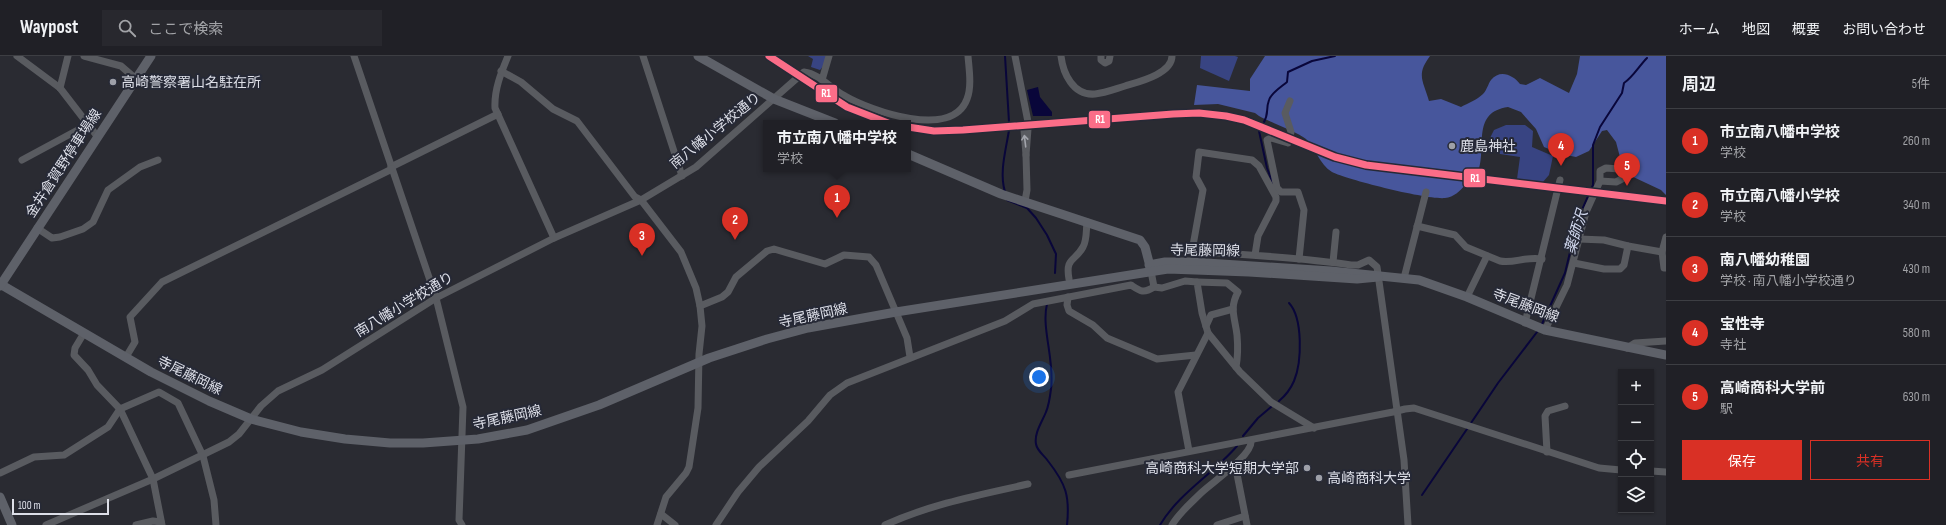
<!DOCTYPE html>
<html lang="ja">
<meta charset="utf-8">
<style>
:root{--surface:#202026;--page:#28282e;--text:#f1f3f6;--muted:#a2a3a7;--line:#3d3e43;--accent:#d93025}
body{margin:0;font-family:"Sofia Sans Condensed","Noto Sans JP",sans-serif;background:var(--page);color:var(--text)}
.controls{position:absolute;right:12px;bottom:12px;display:grid;overflow:hidden;border-radius:0px;box-shadow:0 1px 3px #0004}
.controls button{width:36px;height:36px;display:grid;place-items:center;padding:0;border:0;border-bottom:1px solid var(--line);background:var(--surface);color:var(--text);font:20px sans-serif}
.scale{position:absolute;left:12px;bottom:10px;width:97px;box-sizing:border-box;padding-left:4px;border:2px solid #dddfe8;border-top:0;font-size:11px;line-height:14px;white-space:nowrap;color:#dddfe8;-webkit-text-stroke:3px #262936;paint-order:stroke}
.you{position:absolute;left:1039px;top:321px;width:14px;height:14px;margin:-10px;border:3px solid #fff;border-radius:50%;background:#1a73e8;box-shadow:0 0 0 6px #1a73e833}
.badge{display:grid;place-items:center;width:26px;height:26px;border-radius:50%;background:var(--accent);color:#fff;font-size:13px;font-weight:700}
.pin{position:absolute;translate:-50% -33px;filter:drop-shadow(0 1px 2px #0008)}
.pin::after{content:'';position:absolute;top:21px;width:14px;height:12px;background:inherit;clip-path:polygon(0 0,100% 0,50% 100%)}
.popup{position:absolute;left:763px;top:64px;width:148px;height:52px;box-sizing:border-box;display:grid;place-content:center;border-radius:0px;background:var(--surface);filter:drop-shadow(0 1px 3px #0005);font-size:13px;white-space:nowrap;color:var(--muted)}
.popup b{font-size:15px;color:var(--text)}
.popup::after{content:'';position:absolute;left:50%;top:100%;margin-left:-8px;border:8px solid transparent;border-top-color:var(--surface)}
.list{margin:0;padding:0;list-style:none}
h2{display:flex;justify-content:space-between;align-items:center;height:52px;margin:0;padding:0 16px;font-size:17px}
h2 small{font-size:13px;font-weight:400;color:var(--muted)}
.list li{display:grid;grid-template-columns:26px 1fr auto;gap:12px;align-items:center;box-sizing:border-box;height:64px;padding:0 16px;border-top:1px solid var(--line)}
.list b{display:block;font-size:15px;white-space:nowrap}
.list p{margin:0;font-size:13px;white-space:nowrap;color:var(--muted)}
.list em{font-size:13px;font-style:normal;color:var(--muted)}
.actions{display:flex;gap:8px;padding:12px 16px}
.actions a{flex:1;padding:9px 0;border:1px solid var(--accent);border-radius:0px;text-align:center;font-size:14px;color:var(--accent)}
.actions .main{background:var(--accent);color:#fff}
.icon{flex:none;width:22px;height:22px;fill:none;stroke:currentColor;stroke-width:2;stroke-linecap:round;stroke-linejoin:round}
.map{position:relative;flex:none;width:1666px;height:469px;overflow:hidden}
header{display:flex;align-items:center;gap:24px;box-sizing:border-box;height:56px;padding:0 20px;background:var(--surface);border-bottom:1px solid var(--line)}
header strong{font-size:19px}
nav{display:flex;gap:22px;margin-inline-start:auto;font-size:14px}
.search{width:280px;height:36px;background:var(--page);display:flex;align-items:center;gap:10px;box-sizing:border-box;padding:0 14px;border-radius:0px;color:var(--muted);font-size:15px}
main{display:flex}
aside{flex:1;background:var(--surface)}
.map>svg:first-child{display:block}
.green{fill:#384482}
.forest{fill:#47569c}
.water{fill:#09063a}
.lines{fill:none;stroke-linecap:round;stroke-linejoin:round}
.stream{stroke:#09063a;stroke-width:2}
.minor-tunnel{stroke:#45464d;stroke-width:7;stroke-dasharray:7 3.5;stroke-linecap:butt}
.minor{stroke:#595b60;stroke-width:7}
.major{stroke:#5e6169;stroke-width:9}
.rail-1-casing{stroke:#262936;stroke-width:10}
.rail-1{stroke:#fb6d88;stroke-width:7}
.oneway{stroke:#a2a4ab}
.poi-dot{fill:#9ea0a8;stroke:#262936;stroke-width:1.5}
.labels{text-anchor:middle;stroke-width:4;stroke-linejoin:round;paint-order:stroke}
.poi-label{font-size:14px;fill:#dddfe8;stroke:#262936;text-anchor:start}
.street-label{font-size:14px;fill:#dddfe8;stroke:#262936}
.water-label{font-size:15px;font-style:italic;fill:#d1d8ee;stroke:#262936}
.line-badge{stroke:#262936;stroke-width:1.5}
.badge-label{font-size:11px;text-anchor:middle;font-weight:bold;fill:#fff}
</style>
<header>
<strong>Waypost</strong>
<div class="search"><svg class="icon" aria-label="search" viewBox="0 0 24 24"><circle cx="10" cy="10" r="6"/><path d="M15 15l6 6"/></svg>ここで検索</div>
<nav><a>ホーム</a><a>地図</a><a>概要</a><a>お問い合わせ</a></nav>
</header>
<main>
<div class="map">
<svg width="1666" height="469" viewBox="0 0 1666 469">
<rect width="100%" height="100%" fill="#2a2b32"/>
<g class="green">
<path d="M 808,0 L 826,0 L 825,8 L 820,14 L 811,11 L 813,3 Z"/>
<path d="M 1201,0 L 1235,0 L 1238,1 L 1229,25 L 1200,12 Z"/>
<path d="M 1506,69 L 1525,69 L 1533,75 L 1532,91 L 1553,100 L 1549,119 L 1542,127 L 1517,123 L 1520,101 L 1500,98 L 1490,82 L 1494,74 Z"/>
</g>
<path class="forest" d="M 1265,0 L 1430,0 C 1416,19 1423,24 1429,45 L 1441,43 L 1461,51 C 1468,47 1477,44 1483,38 C 1487,34 1488,28 1491,24 C 1500,13 1513,19 1520,28 L 1526,29 L 1540,22 L 1569,37 L 1577,18 L 1580,0 L 1666,0 L 1666,139 L 1661,134 L 1629,119 L 1621,105 L 1616,86 L 1607,74 L 1602,75 L 1589,95 L 1576,101 L 1561,98 L 1544,91 L 1536,73 L 1521,56 L 1508,51 C 1472,56 1486,90 1479,113 C 1477,119 1469,125 1465,129 C 1460,135 1454,141 1445,142 C 1428,144 1348,124 1332,116 C 1319,108 1316,92 1306,83 C 1297,76 1270,66 1259,60 L 1255,57 L 1218,48 L 1194,49 L 1197,29 L 1250,35 L 1250,23 Z"/>
<path class="water" d="M 1038,31 L 1040,41 L 1052,56 L 1052,60 L 1033,60 L 1027,34 Z"/>
<g class="lines">
<g class="stream">
<path d="M 1005,0 L 1009,66"/>
<path d="M 1263,68 C 1270,56 1265,55 1269,44 C 1271,37 1281,31 1287,26 L 1288,16 L 1312,5 L 1335,0"/>
<path d="M 1259,75 L 1267,112 L 1273,128"/>
<path d="M 1005,136 C 999,116 1006,94 1009,74"/>
<path d="M 1007,144 L 1027,152 L 1036,162 L 1047,179 L 1056,198 L 1055,217"/>
<path d="M 1047,248 C 1041,272 1055,305 1051,333 C 1050,341 1049,349 1046,356 C 1042,366 1034,377 1036,388 C 1037,395 1044,399 1048,405 C 1066,428 1070,440 1067,469"/>
<path d="M 1542,268 L 1565,217 L 1578,163 L 1593,129 L 1593,89 L 1600,71 L 1622,37 L 1624,27 C 1633,21 1639,10 1647,2"/>
<path d="M 1279,345 C 1285,340 1291,332 1294,325 C 1302,306 1303,262 1289,247"/>
<path d="M 1471,367 L 1498,327 L 1537,276"/>
<path d="M 1243,380 L 1258,362 L 1271,351"/>
<path d="M 1422,439 L 1467,373"/>
<path d="M 1160,469 C 1179,437 1213,418 1237,390"/>
</g>
<path class="minor-tunnel" d="M 1023,67 L 1024,74"/>
<g class="minor">
<path d="M 17,0 L 60,32 L 97,80"/>
<path d="M 84,0 L 121,10 L 136,23"/>
<path d="M 354,0 L 436,242 L 463,351 L 459,464 L 462,469"/>
<path d="M 508,0 C 501,17 494,34 495,52 L 554,182"/>
<path d="M 643,0 L 682,120"/>
<path d="M 1015,0 L 1028,66"/>
<path d="M 1061,0 C 1063,17 1073,40 1095,38 C 1105,37 1115,33 1125,30 C 1138,26 1172,18 1172,0"/>
<path d="M 1101,0 L 1101,4 L 1105,7 L 1109,5 L 1110,0"/>
<path d="M 501,15 L 521,26 L 553,53 L 577,65 L 635,141 L 641,144 L 681,196 L 696,232 L 700,250 L 702,270 L 699,298 L 698,352 L 689,411 L 686,417 L 666,441 L 657,469"/>
<path d="M 822,24 L 829,0"/>
<path d="M 60,32 L 68,0"/>
<path d="M 1290,45 L 1285,57 L 1291,76 L 1288,87 L 1271,82 L 1267,84 L 1277,132 L 1281,136 L 1298,136 L 1304,154 L 1299,203"/>
<path d="M 1024,74 L 1026,99 L 1028,73"/>
<path d="M 22,104 L 87,69"/>
<path d="M 391,111 L 498,58"/>
<path d="M 1025,145 L 1027,134 L 1026,99"/>
<path d="M 1417,170 L 1455,179 L 1466,191 L 1500,205 C 1513,208 1526,200 1542,203"/>
<path d="M 37,172 L 52,182 L 60,181 L 83,173 L 93,166 L 108,134 L 140,111 L 158,104"/>
<path d="M 1666,181 L 1662,196 L 1664,212 L 1666,212"/>
<path d="M 1579,183 L 1604,184 L 1628,190 L 1662,196"/>
<path d="M 1255,199 L 1258,180 L 1276,145 L 1276,141 L 1259,110 L 1252,104 L 1199,96 L 1196,121 L 1203,134 L 1192,195 C 1245,199 1299,201 1351,209 L 1358,209 L 1369,204 L 1377,211 L 1404,404 L 1408,469"/>
<path d="M 1333,206 L 1336,176"/>
<path d="M 1574,207 L 1604,213 L 1620,213 L 1624,209 L 1628,190"/>
<path d="M 1404,222 L 1426,136"/>
<path d="M 1069,223 C 1065,201 1075,206 1083,191 C 1087,184 1086,175 1087,166"/>
<path d="M 1197,226 L 1227,227 L 1238,236 C 1229,252 1235,262 1237,279 C 1238,290 1238,300 1236,311"/>
<path d="M 1154,231 L 1162,232 L 1185,225 L 1197,226 L 1202,257 L 1208,277 L 1240,316 L 1271,346 L 1314,372"/>
<path d="M 1068,241 L 1067,249 L 1069,255 L 1093,269 L 1107,282 L 1157,303 L 1196,299"/>
<path d="M 1467,241 L 1487,200"/>
<path d="M 700,250 L 722,241 L 728,236 L 736,221 L 767,195 L 774,193 L 825,208 L 844,199 L 869,201 L 876,209 L 907,282 L 910,301"/>
<path d="M 1525,267 L 1560,124"/>
<path d="M 1206,270 L 1211,259 L 1233,253"/>
<path d="M 1545,274 L 1567,229 L 1586,156 L 1600,125 L 1600,115 L 1606,112 L 1619,113 L 1622,117 L 1622,123 L 1616,126 L 1600,125"/>
<path d="M 84,277 L 75,292 L 74,299 L 88,314 L 97,329 L 120,353 L 153,423 L 162,469"/>
<path d="M 1627,292 L 1635,287 L 1666,285"/>
<path d="M 126,301 L 135,286 L 130,261 L 162,226 L 392,113"/>
<path d="M 1189,395 L 1178,336 L 1208,277"/>
<path d="M 1547,396 L 1545,360 L 1548,355 L 1565,350"/>
<path d="M 1232,410 L 1237,418 L 1247,469"/>
<path d="M 1651,415 L 1666,416"/>
<path d="M 0,417 L 34,401 L 64,399 L 108,371 L 120,353 L 159,336 L 178,347 L 203,400 L 214,444 L 216,469"/>
<path d="M 1069,419 L 1393,356 L 1405,353 L 1414,352 L 1599,412 L 1621,414"/>
<path d="M 661,458 L 675,469"/>
<path d="M 46,469 L 153,423 L 229,386 L 239,378 L 261,350 L 278,335 L 322,314 L 436,242 L 554,182 L 641,144 L 696,111 L 804,16 C 820,18 831,33 845,40 C 871,55 952,84 967,43 C 972,30 969,13 968,0"/>
<path d="M 136,469 L 153,465 L 161,466"/>
<path d="M 716,469 L 738,436 L 759,411 L 808,365 L 830,339 L 847,327 L 1005,265 L 1033,248 L 1131,229 C 1140,235 1143,238 1154,231 L 1151,215"/>
<path d="M 885,469 C 931,448 979,439 1028,428"/>
<path d="M 1172,469 C 1179,457 1191,447 1201,437 C 1211,427 1253,399 1251,385"/>
<path d="M 1217,469 L 1245,460"/>
</g>
<g class="major">
<path d="M 698,0 L 774,43 L 835,67"/>
<path d="M 908,98 L 1001,138 L 1140,184 L 1145,191 L 1151,214"/>
<path d="M 1149,209 L 1165,206 L 1191,206 L 1331,215 L 1419,224 L 1467,241 L 1545,274 L 1666,299"/>
<path d="M 0,228 L 151,316 L 209,345 L 251,363 L 301,376 L 345,383 L 390,387 L 423,387 L 478,383 L 527,374 L 599,349 L 709,302 L 767,283 L 808,272 L 896,256 L 1168,213 L 1249,216 L 1357,223 L 1378,221"/>
<path d="M 0,230 L 151,0"/>
<path d="M 0,441 L 12,469"/>
</g>
<g class="rail-1-casing">
<g id="rail-1">
<path d="M 769,0 L 847,51 L 888,67"/>
<path d="M 908,71 L 934,75 L 963,74 L 1173,58 L 1199,57 L 1226,60 L 1244,64 L 1335,101 L 1366,109 L 1666,145"/>
</g>
</g>
<use href="#rail-1" class="rail-1"/>
</g>
<defs><path id="oneway-shaft" d="M-6 0H5M1.5-3L5.5 0L1.5 3" fill="none" stroke-width="1.6" stroke-linecap="round" stroke-linejoin="round"/></defs>
<use class="oneway" href="#oneway-shaft" transform="translate(1025 85) rotate(-97)"/>
<g class="poi-dot">
<circle cx="113" cy="26" r="4"/>
<circle cx="1452" cy="90" r="4"/>
<circle cx="1307" cy="412" r="4"/>
<circle cx="1319" cy="422" r="4"/>
</g>
<g class="labels">
<g class="poi-label">
<text x="121" y="31">高崎警察署山名駐在所</text>
<text x="1460" y="95">鹿島神社</text>
<text x="1299" y="417" text-anchor="end">高崎商科大学短期大学部</text>
<text x="1327" y="427">高崎商科大学</text>
</g>
<g class="street-label">
<text transform="translate(715 74) rotate(-39)" y="5">南八幡小学校通り</text>
<text transform="translate(63 107) rotate(-57)" y="5">金井倉賀野停車場線</text>
<text transform="translate(1205 194) rotate(1)" y="5">寺尾藤岡線</text>
<text transform="translate(404 248) rotate(-31)" y="5">南八幡小学校通り</text>
<text transform="translate(1526 249) rotate(21)" y="5">寺尾藤岡線</text>
<text transform="translate(813 259) rotate(-12)" y="5">寺尾藤岡線</text>
<text transform="translate(190 319) rotate(26)" y="5">寺尾藤岡線</text>
<text transform="translate(507 361) rotate(-12)" y="5">寺尾藤岡線</text>
</g>
<g class="water-label">
<text transform="translate(1576 176) rotate(-73)" y="5">薬師沢</text>
</g>
</g>
<g class="line-badge">
<rect x="815" y="28" width="23" height="19" rx="4" fill="#fb6d88"/>
<rect x="1088" y="54" width="23" height="19" rx="4" fill="#fb6d88"/>
<rect x="1463" y="112" width="23" height="20" rx="4" fill="#fb6d88"/>
</g>
<g class="badge-label">
<text x="826" y="41">R1</text>
<text x="1100" y="67">R1</text>
<text x="1475" y="126">R1</text>
</g>
</svg>
<div class="controls">
<button>+</button>
<button>−</button>
<button><svg class="icon" aria-label="locate" viewBox="0 0 24 24"><circle cx="12" cy="12" r="6"/><path d="M12 2v4M12 18v4M2 12h4M18 12h4"/></svg></button>
<button><svg class="icon" aria-label="layers" viewBox="0 0 24 24"><path d="M12 4l9 5-9 5-9-5zM3 14l9 5 9-5"/></svg></button>
</div>
<div class="scale">100 m</div>
<div class="you"></div>
<div class="pin badge" style="left:837px;top:162px">1</div>
<div class="popup"><b>市立南八幡中学校</b>学校</div>
<div class="pin badge" style="left:735px;top:184px">2</div>
<div class="pin badge" style="left:642px;top:200px">3</div>
<div class="pin badge" style="left:1561px;top:110px">4</div>
<div class="pin badge" style="left:1627px;top:130px">5</div>
</div>
<aside>
<h2>周辺<small>5件</small></h2>
<ul class="list">
<li><span class="badge">1</span><div><b>市立南八幡中学校</b><p>学校</p></div><em>260 m</em></li>
<li><span class="badge">2</span><div><b>市立南八幡小学校</b><p>学校</p></div><em>340 m</em></li>
<li><span class="badge">3</span><div><b>南八幡幼稚園</b><p>学校 · 南八幡小学校通り</p></div><em>430 m</em></li>
<li><span class="badge">4</span><div><b>宝性寺</b><p>寺社</p></div><em>580 m</em></li>
<li><span class="badge">5</span><div><b>高崎商科大学前</b><p>駅</p></div><em>630 m</em></li>
</ul>
<div class="actions"><a class="main">保存</a><a>共有</a></div>
</aside>
</main>
